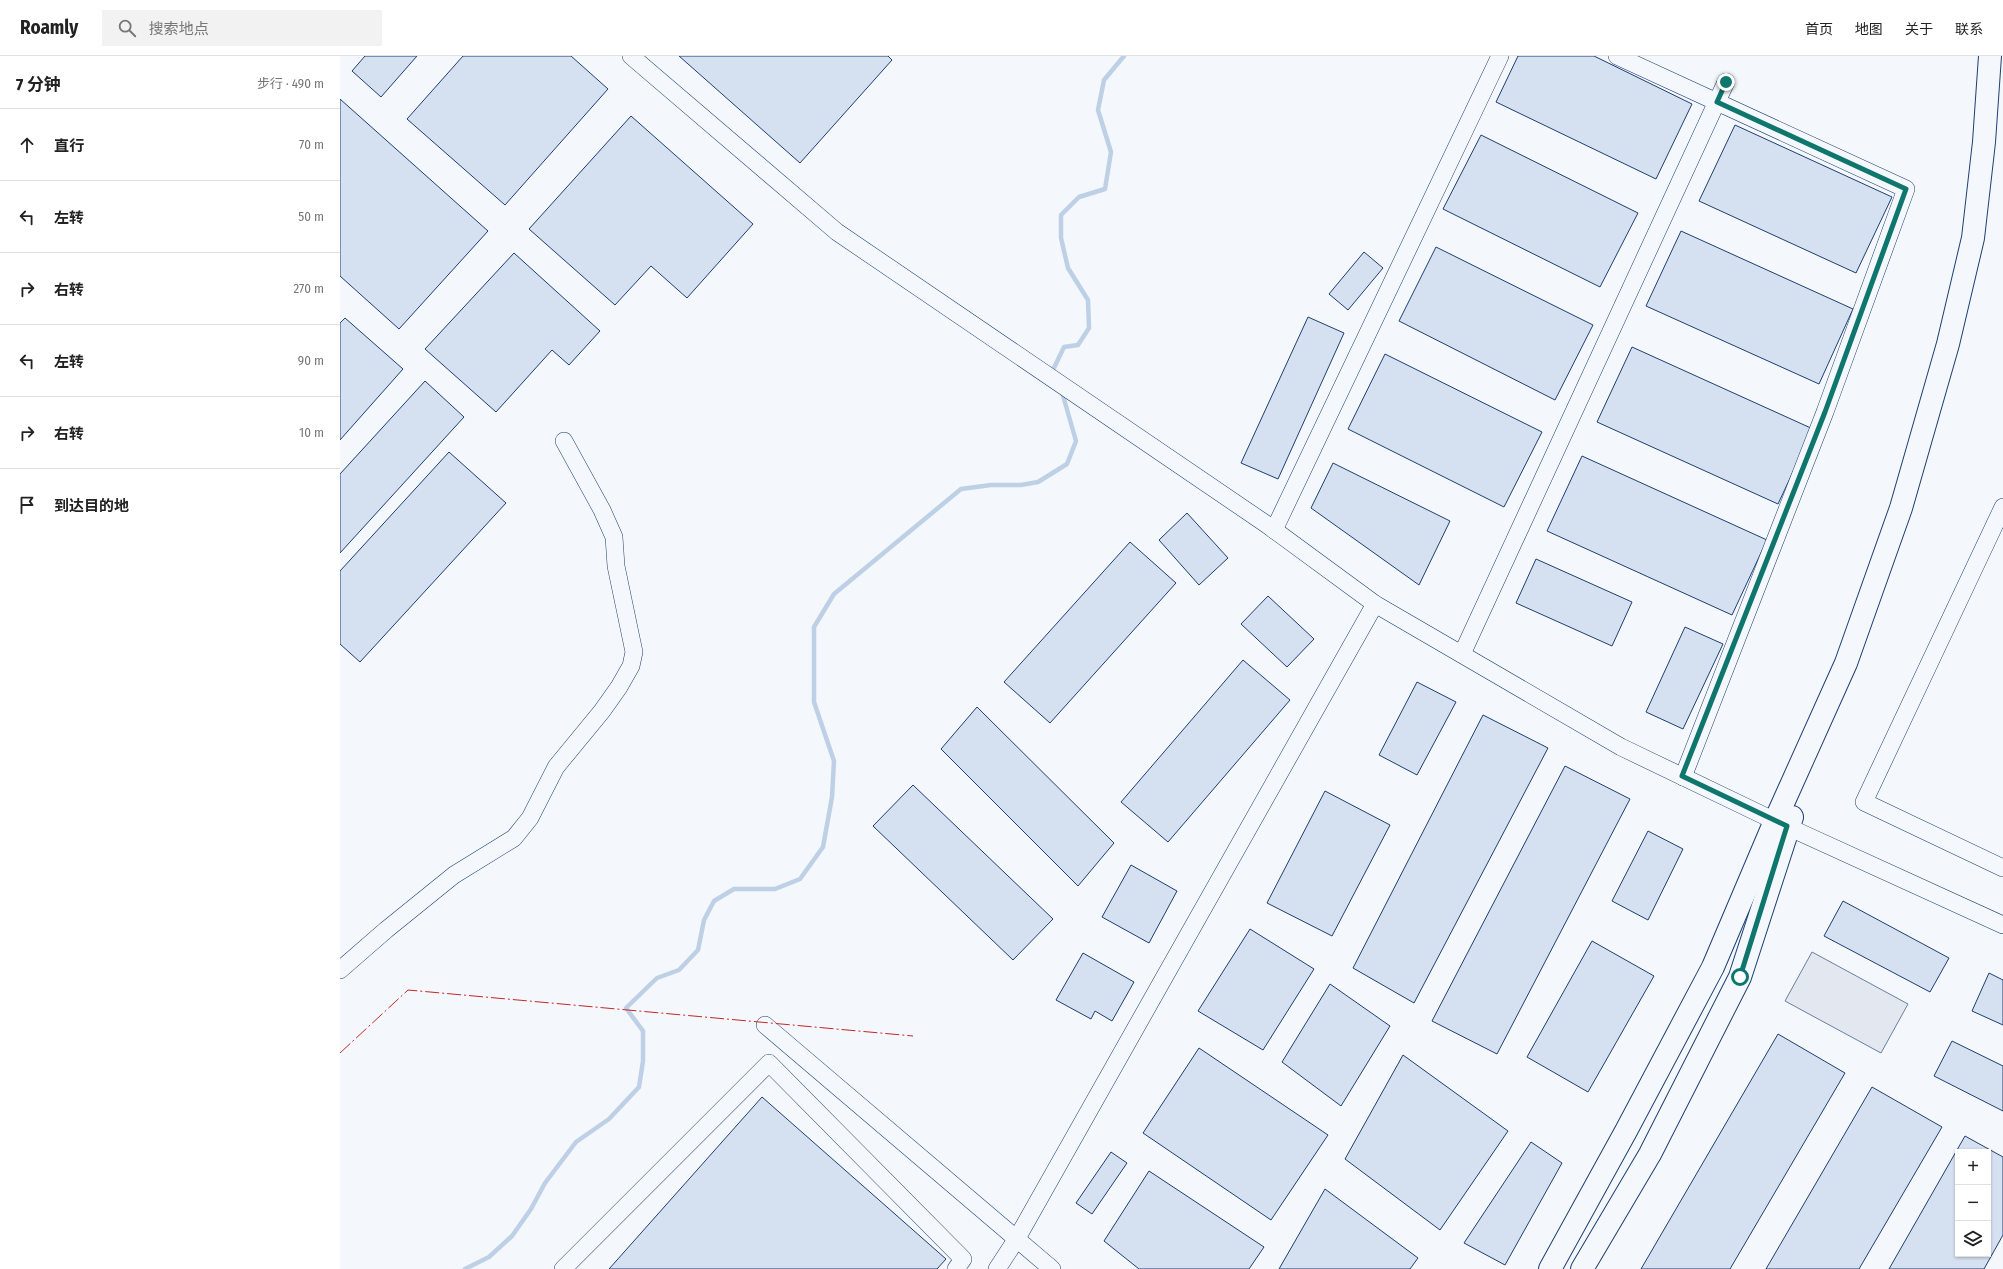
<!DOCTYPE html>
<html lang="zh">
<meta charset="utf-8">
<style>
:root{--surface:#fff;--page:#f2f2f2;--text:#222;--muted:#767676;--line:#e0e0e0}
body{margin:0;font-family:"Fira Sans Condensed","Noto Sans SC",sans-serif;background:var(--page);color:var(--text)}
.controls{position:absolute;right:12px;bottom:12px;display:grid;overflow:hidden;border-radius:0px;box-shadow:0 1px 3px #0004}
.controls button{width:36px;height:36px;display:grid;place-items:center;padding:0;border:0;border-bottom:1px solid var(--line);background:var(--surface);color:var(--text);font:20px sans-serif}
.stop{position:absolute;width:12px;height:12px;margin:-9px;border:3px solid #0f766e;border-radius:50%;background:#fff}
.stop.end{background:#0f766e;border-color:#fff;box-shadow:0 1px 4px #0008}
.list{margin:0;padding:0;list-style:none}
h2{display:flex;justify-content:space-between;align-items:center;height:52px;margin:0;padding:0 16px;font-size:17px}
h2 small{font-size:13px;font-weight:400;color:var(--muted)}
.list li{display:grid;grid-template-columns:26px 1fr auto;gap:12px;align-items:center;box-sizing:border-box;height:72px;padding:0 16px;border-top:1px solid var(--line)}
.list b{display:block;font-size:15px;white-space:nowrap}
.list em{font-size:13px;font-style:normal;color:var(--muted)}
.icon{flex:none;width:22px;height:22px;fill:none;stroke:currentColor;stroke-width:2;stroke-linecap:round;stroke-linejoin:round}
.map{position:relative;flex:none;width:1663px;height:1213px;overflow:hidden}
header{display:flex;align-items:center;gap:24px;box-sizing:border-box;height:56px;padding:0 20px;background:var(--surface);border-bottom:1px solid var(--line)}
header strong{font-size:19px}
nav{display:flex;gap:22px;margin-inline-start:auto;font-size:14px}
.search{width:280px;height:36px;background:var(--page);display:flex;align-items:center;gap:10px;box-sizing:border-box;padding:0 14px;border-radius:0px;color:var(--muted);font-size:15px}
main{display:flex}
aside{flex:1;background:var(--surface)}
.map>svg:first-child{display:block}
.parking{fill:#e3e8f0;stroke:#687fa3}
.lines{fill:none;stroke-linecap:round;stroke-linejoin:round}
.stream{stroke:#bed0e5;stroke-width:4.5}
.building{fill:#d5e0f0;stroke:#1d3f73;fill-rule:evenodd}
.minor-casing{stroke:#1d3f73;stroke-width:18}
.major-casing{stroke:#1d3f73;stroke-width:24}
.minor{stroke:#f4f7fb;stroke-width:17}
.major{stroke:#f4f7fb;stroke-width:22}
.power{stroke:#c62828;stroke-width:1;stroke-dasharray:14 3 2 3;stroke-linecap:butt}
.route{stroke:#0f766e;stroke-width:5}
</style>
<header>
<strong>Roamly</strong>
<div class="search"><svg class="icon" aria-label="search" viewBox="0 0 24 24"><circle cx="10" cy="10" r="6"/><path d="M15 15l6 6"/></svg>搜索地点</div>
<nav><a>首页</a><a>地图</a><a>关于</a><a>联系</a></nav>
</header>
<main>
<aside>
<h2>7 分钟<small>步行 · 490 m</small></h2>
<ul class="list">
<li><svg class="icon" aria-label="ahead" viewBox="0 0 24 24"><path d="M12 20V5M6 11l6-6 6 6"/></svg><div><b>直行</b></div><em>70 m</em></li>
<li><svg class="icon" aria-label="left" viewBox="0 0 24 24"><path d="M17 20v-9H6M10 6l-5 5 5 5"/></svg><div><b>左转</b></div><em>50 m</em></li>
<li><svg class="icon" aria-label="right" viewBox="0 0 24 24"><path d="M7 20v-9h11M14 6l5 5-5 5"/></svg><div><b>右转</b></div><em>270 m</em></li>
<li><svg class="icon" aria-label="left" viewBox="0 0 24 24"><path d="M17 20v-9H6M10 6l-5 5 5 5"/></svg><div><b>左转</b></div><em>90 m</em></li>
<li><svg class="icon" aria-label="right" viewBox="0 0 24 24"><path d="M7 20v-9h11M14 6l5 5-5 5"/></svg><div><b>右转</b></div><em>10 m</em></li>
<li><svg class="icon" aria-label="arrive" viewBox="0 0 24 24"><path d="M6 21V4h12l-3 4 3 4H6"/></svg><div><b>到达目的地</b></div></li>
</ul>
</aside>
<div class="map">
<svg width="1663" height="1213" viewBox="0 0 1663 1213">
<rect width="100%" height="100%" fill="#f4f7fb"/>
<path class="parking" d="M 1472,896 L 1568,948 L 1541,997 L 1445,945 Z"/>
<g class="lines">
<g class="stream">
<path d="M 715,318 L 713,314 L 724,291 L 738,289 L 749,272 L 748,244 L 728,212 L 721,182 L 721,159 L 739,141 L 765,133 L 771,96 L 758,54 L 764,24 L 784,0"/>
<path d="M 125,1213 L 149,1201 L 172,1180 L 191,1153 L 205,1127 L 236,1086 L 269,1063 L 299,1031 L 303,1005 L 303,975 L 286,952 L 317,922 L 339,914 L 358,894 L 364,864 L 374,845 L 394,833 L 435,833 L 460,823 L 483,791 L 492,741 L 494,705 L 474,646 L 474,571 L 494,538 L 621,433 L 651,429 L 681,429 L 698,426 L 727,408 L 736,385 L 722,336"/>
</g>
</g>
<g class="building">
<path d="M 25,0 L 77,0 L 41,41 L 12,15 Z"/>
<path d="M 123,0 L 231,0 L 268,33 L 165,149 L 67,63 Z"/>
<path d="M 339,0 L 548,0 L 552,4 L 460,107 Z"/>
<path d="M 1178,0 L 1254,0 L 1352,48 L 1316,123 L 1156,46 Z"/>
<path d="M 0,43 L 148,175 L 59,273 L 0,220 Z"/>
<path d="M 291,60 L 413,168 L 347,242 L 311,210 L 275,249 L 189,173 Z"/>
<path d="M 1395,69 L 1552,141 L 1516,217 L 1359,145 Z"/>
<path d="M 1141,79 L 1298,157 L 1260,231 L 1103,153 Z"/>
<path d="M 1341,175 L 1513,253 L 1479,328 L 1306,250 Z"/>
<path d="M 1096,191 L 1253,269 L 1215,344 L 1059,265 Z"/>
<path d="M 1024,196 L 1043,212 L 1008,254 L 989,238 Z"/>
<path d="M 174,197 L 260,275 L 229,309 L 212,294 L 156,356 L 85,293 Z"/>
<path d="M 968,261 L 1004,277 L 938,423 L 901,407 Z"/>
<path d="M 5,262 L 63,313 L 0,384 L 0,267 Z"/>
<path d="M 1292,291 L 1473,373 L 1438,448 L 1257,366 Z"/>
<path d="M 1045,298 L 1202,376 L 1164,451 L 1008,373 Z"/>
<path d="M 85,325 L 124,361 L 0,497 L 0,418 Z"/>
<path d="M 109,396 L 166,447 L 20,606 L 0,588 L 0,515 Z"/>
<path d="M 1242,400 L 1427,484 L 1392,559 L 1207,475 Z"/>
<path d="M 993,407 L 1110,465 L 1079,529 L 971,452 Z"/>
<path d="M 847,457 L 888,502 L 859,529 L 819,484 Z"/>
<path d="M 790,486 L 836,527 L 710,667 L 664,626 Z"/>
<path d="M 1196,503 L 1292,546 L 1272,590 L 1176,547 Z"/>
<path d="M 928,540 L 974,583 L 947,611 L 901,568 Z"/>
<path d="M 1345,571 L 1383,588 L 1343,673 L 1306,656 Z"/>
<path d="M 903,604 L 950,644 L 828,786 L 781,746 Z"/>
<path d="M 1077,626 L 1116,646 L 1077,719 L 1039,699 Z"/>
<path d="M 637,651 L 774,787 L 738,830 L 601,693 Z"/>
<path d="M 1143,659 L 1208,692 L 1074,947 L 1013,912 Z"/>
<path d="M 1225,710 L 1290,743 L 1157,998 L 1092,965 Z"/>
<path d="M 573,729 L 713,863 L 673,904 L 533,770 Z"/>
<path d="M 985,735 L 1050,769 L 992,880 L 927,847 Z"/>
<path d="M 1308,775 L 1343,793 L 1308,864 L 1272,845 Z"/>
<path d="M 791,809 L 837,835 L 809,887 L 762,861 Z"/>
<path d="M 1503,845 L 1609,902 L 1590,936 L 1484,880 Z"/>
<path d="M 910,873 L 974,913 L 923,994 L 858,955 Z"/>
<path d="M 1252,885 L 1314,920 L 1248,1036 L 1187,1001 Z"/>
<path d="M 743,897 L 794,926 L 772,965 L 755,955 L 751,963 L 716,944 Z"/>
<path d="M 1649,917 L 1663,924 L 1663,969 L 1632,955 Z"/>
<path d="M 990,928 L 1050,970 L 1001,1050 L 942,1006 Z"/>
<path d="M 1438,978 L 1505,1017 L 1390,1213 L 1301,1213 Z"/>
<path d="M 1612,985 L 1663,1010 L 1663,1055 L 1594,1020 Z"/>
<path d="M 859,992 L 988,1079 L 931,1164 L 803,1077 Z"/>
<path d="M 1063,999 L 1168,1075 L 1100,1174 L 1005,1103 Z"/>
<path d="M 1532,1031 L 1602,1071 L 1519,1213 L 1426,1213 Z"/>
<path d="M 422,1041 L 606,1203 L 597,1213 L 269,1213 Z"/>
<path d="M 1625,1080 L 1663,1101 L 1663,1179 L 1644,1213 L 1549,1213 ZM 1618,1096 L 1648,1096 L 1648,1198 L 1618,1198 Z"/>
<path d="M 1191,1086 L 1222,1107 L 1165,1209 L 1124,1187 Z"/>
<path d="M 771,1096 L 787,1107 L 752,1158 L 736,1147 Z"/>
<path d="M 809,1115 L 924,1191 L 909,1213 L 799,1213 L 764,1185 Z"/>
<path d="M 985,1133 L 1078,1202 L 1070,1213 L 939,1213 Z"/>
</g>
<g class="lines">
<g class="minor-casing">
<g id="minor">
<path d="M 291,0 L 497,176 L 926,468 L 1035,548 L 1281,691 L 1435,765 L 1663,869"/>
<path d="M 1277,0 L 1566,133 L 1485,356 L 1343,721"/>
<path d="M 1663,451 L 1524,746 L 1663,812"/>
<path d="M 934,474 L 1160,0"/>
<path d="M 1122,598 L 1386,26"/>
<path d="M 0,914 L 46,874 L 114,819 L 174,782 L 190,762 L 216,711 L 262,655 L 279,631 L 291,610 L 294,596 L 276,510 L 274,481 L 262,454 L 224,385"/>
<path d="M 425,969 L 712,1213"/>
<path d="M 223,1213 L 429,1007 L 623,1203 L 616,1213"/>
<path d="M 657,1213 L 676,1184 L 1035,548"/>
</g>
</g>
<g class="major-casing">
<g id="major">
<path d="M 1210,1213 L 1286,1075 L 1373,911 L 1435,765 L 1506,607 L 1561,452 L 1608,288 L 1633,182 L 1644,86 L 1650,0"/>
<path d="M 1242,1213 L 1310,1098 L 1400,921 L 1452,761"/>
</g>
</g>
<use href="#minor" class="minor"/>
<use href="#major" class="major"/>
<path class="power" d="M 0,997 L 68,934 L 573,980"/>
</g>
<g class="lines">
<path class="route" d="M 1386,26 L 1377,46 L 1566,133 L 1485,356 L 1342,720 L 1447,770 L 1400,921"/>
</g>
</svg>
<div class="controls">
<button>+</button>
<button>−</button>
<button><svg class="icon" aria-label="layers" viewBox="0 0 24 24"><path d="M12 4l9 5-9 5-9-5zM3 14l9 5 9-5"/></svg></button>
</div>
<div class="stop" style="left:1400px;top:921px"></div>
<div class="stop end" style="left:1386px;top:26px"></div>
</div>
</main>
